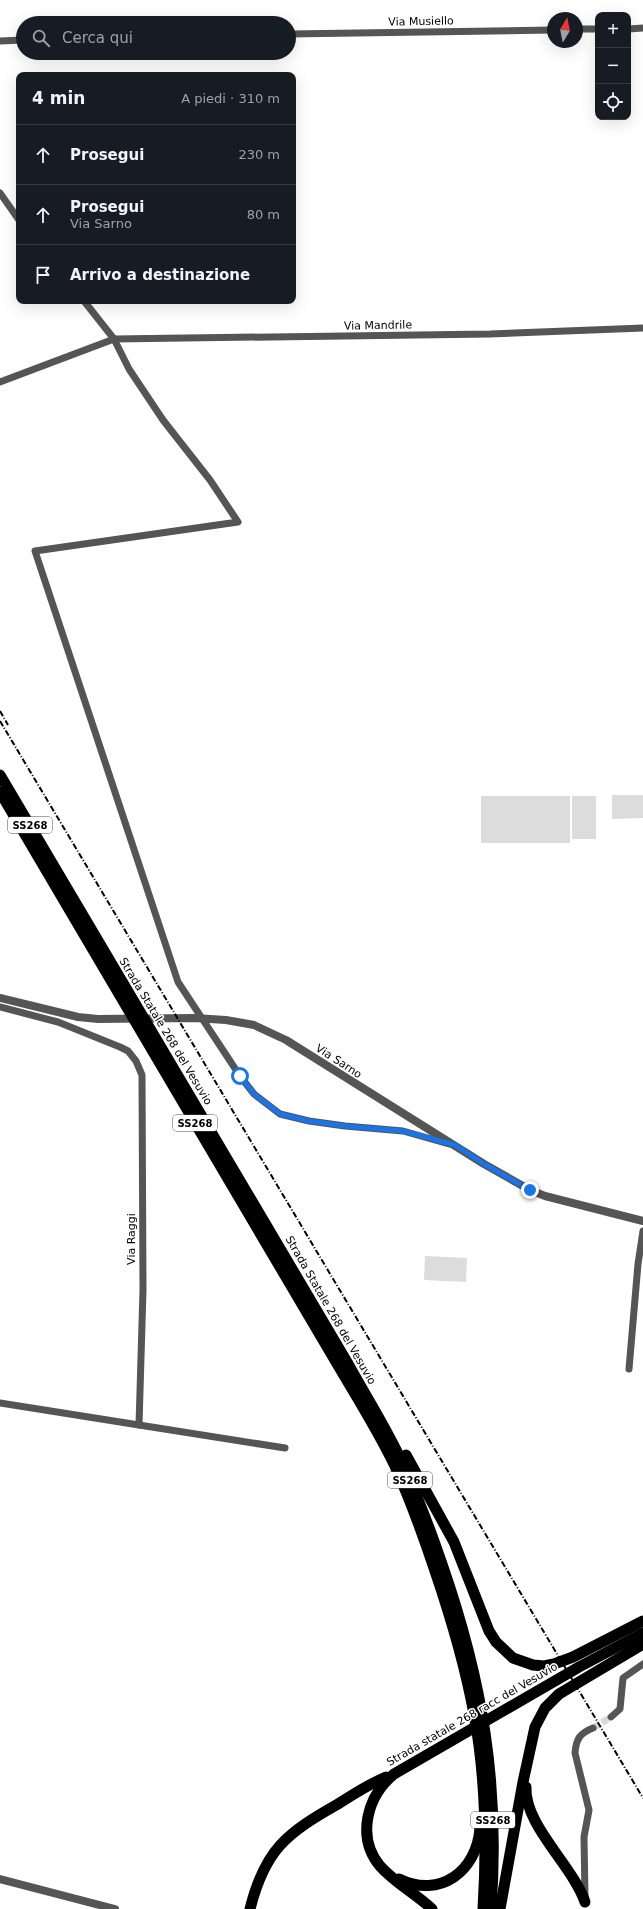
<!DOCTYPE html>
<html lang="it">
<meta charset="utf-8">
<style>
:root{--surface:#171b24;--page:#242831;--text:#f1f3f6;--muted:#9ea1a6;--line:#363941}
body{margin:0;font-family:"DejaVu Sans",sans-serif;background:var(--page);color:var(--text)}
.controls{position:absolute;right:12px;top:12px;display:grid;overflow:hidden;border-radius:8px;box-shadow:0 4px 16px #0002}
.controls button{width:36px;height:36px;display:grid;place-items:center;padding:0;border:0;border-bottom:1px solid var(--line);background:var(--surface);color:var(--text);font:20px sans-serif}
.compass{position:absolute;left:547px;top:12px;width:36px;height:36px;border-radius:50%;background:var(--surface);box-shadow:0 4px 16px #0002;rotate:10deg}
.stop{position:absolute;width:12px;height:12px;margin:-9px;border:3px solid #1a73e8;border-radius:50%;background:#fff}
.stop.end{background:#1a73e8;border-color:#fff;box-shadow:0 1px 4px #0008}
.list{margin:0;padding:0;list-style:none}
h2{display:flex;justify-content:space-between;align-items:center;height:52px;margin:0;padding:0 16px;font-size:17px}
h2 small{font-size:13px;font-weight:400;color:var(--muted)}
.list li{display:grid;grid-template-columns:26px 1fr auto;gap:12px;align-items:center;box-sizing:border-box;height:60px;padding:0 16px;border-top:1px solid var(--line)}
.list b{display:block;font-size:15px;white-space:nowrap}
.list p{margin:0;font-size:13px;white-space:nowrap;color:var(--muted)}
.list em{font-size:13px;font-style:normal;color:var(--muted)}
.icon{flex:none;width:22px;height:22px;fill:none;stroke:currentColor;stroke-width:2;stroke-linecap:round;stroke-linejoin:round}
.map{position:relative;flex:none;width:643px;height:1909px;overflow:hidden}
.search{position:absolute;background:var(--surface);box-shadow:0 4px 16px #0002;left:16px;top:16px;width:280px;height:44px;display:flex;align-items:center;gap:10px;box-sizing:border-box;padding:0 14px;border-radius:22px;color:var(--muted);font-size:15px}
.panel{position:absolute;background:var(--surface);box-shadow:0 4px 16px #0002;left:16px;top:72px;width:280px;height:232px;border-radius:8px}
.map>svg:first-child{display:block}
.green{fill:#dcdcdc}
.lines{fill:none;stroke-linecap:round;stroke-linejoin:round}
.minor-tunnel{stroke:#d9d9d9;stroke-width:7;stroke-dasharray:7 3.5;stroke-linecap:butt}
.minor{stroke:#555;stroke-width:7}
.tertiary{stroke:#555;stroke-width:8}
.trunk{stroke:#000;stroke-width:11}
.rail{stroke:#000;stroke-width:2;stroke-dasharray:6 2 1 2;stroke-linecap:butt}
.route{stroke:#1a73e8;stroke-width:5}
.labels{text-anchor:middle;stroke-width:3;stroke-linejoin:round;paint-order:stroke}
.shield{fill:#fff;stroke:#4c4c4c;stroke-width:1}
.shield-label{font-size:10px;font-weight:bold;fill:#000}
.street-label{font-size:11px;fill:#000;stroke:#fff}
</style>
<div class="map">
<svg width="643" height="1909" viewBox="0 0 643 1909">
<rect width="100%" height="100%" fill="#fff"/>
<g class="green">
<path d="M 612,795 L 643,795 L 643,818 L 612,819 Z"/>
<rect x="481" y="796" width="89" height="47"/>
<rect x="572" y="796" width="24" height="43"/>
<path d="M 425,1256 L 467,1258 L 466,1282 L 424,1280 Z"/>
</g>
<g class="lines">
<path class="minor-tunnel" d="M 593,1728 L 611,1717"/>
<g class="minor">
<path d="M 577,29 L 598,29"/>
<path d="M 628,29 L 643,28"/>
<path d="M 289,34 L 553,30"/>
<path d="M 0,41 L 23,40"/>
<path d="M 0,193 L 19,220"/>
<path d="M 84,301 L 114,339 L 129,369 L 163,420 L 210,480 L 238,522 L 35,551 L 178,982 L 240,1076 L 254,1094 L 280,1114 L 309,1121 L 345,1126 L 403,1131 L 449,1144"/>
<path d="M 0,382 L 114,339 L 490,334 L 643,328"/>
<path d="M 0,1007 L 58,1022 L 120,1047 L 128,1051 L 136,1061 L 142,1075 L 143,1290 L 139,1425 L 0,1403"/>
<path d="M 629,1369 L 638,1264 L 643,1231"/>
<path d="M 139,1425 L 285,1448"/>
<path d="M 611,1717 L 620,1709 L 623,1678 L 643,1664"/>
<path d="M 585,1896 L 584,1837 L 589,1810 L 575,1753 C 576,1739 580,1733 593,1728"/>
</g>
<g class="tertiary">
<path d="M 0,998 L 78,1017 L 98,1019 L 194,1018 L 226,1020 L 254,1025 L 286,1040 L 484,1164 L 530,1190 L 545,1196 L 643,1221"/>
<path d="M 0,1879 L 115,1909"/>
</g>
<g class="trunk">
<path d="M 0,775 L 347,1362 C 365,1395 385,1426 401,1460 C 417,1494 430,1529 442,1564 C 483,1682 500,1785 491,1909"/>
<path d="M 0,792 L 339,1367 C 358,1399 378,1431 394,1464 C 410,1499 423,1535 435,1571 C 451,1618 465,1665 474,1714 C 486,1778 487,1844 483,1909"/>
<path d="M 406,1455 L 454,1542 L 489,1631 L 496,1642 L 513,1658 L 533,1665 L 544,1666 L 554,1664 L 573,1657 L 643,1621"/>
<path d="M 526,1787 C 524,1825 573,1866 585,1902"/>
<path d="M 399,1879 C 440,1899 477,1871 480,1828"/>
<path d="M 250,1909 C 265,1849 287,1833 338,1804 C 354,1794 369,1784 386,1777"/>
<path d="M 432,1909 C 415,1893 395,1883 380,1866 C 356,1837 367,1796 394,1774 L 579,1667 L 643,1633"/>
<path d="M 500,1909 L 523,1782 L 535,1727 L 545,1708 L 559,1694 L 643,1644"/>
</g>
<g class="rail">
<path d="M 0,711 L 8,725"/>
<path d="M 0,721 L 643,1798"/>
</g>
</g>
<g class="lines">
<path class="route" d="M 240,1076 L 254,1094 L 280,1114 L 309,1121 L 345,1126 L 403,1131 L 455,1145 L 484,1164 L 530,1190"/>
</g>
<g class="labels">
<g class="shield">
<rect x="8" y="817" width="44" height="16" rx="3"/>
<rect x="173" y="1115" width="44" height="16" rx="3"/>
<rect x="388" y="1472" width="44" height="16" rx="3"/>
<rect x="471" y="1812" width="44" height="16" rx="3"/>
</g>
<g class="shield-label">
<text x="30" y="829">SS268</text>
<text x="195" y="1127">SS268</text>
<text x="410" y="1484">SS268</text>
<text x="493" y="1824">SS268</text>
</g>
<g class="street-label">
<text transform="translate(421 21) rotate(-1)" y="4">Via Musiello</text>
<text transform="translate(378 325) rotate(-1)" y="4">Via Mandrile</text>
<text transform="translate(166 1031) rotate(59)" y="4">Strada Statale 268 del Vesuvio</text>
<text transform="translate(339 1061) rotate(33)" y="4">Via Sarno</text>
<text transform="translate(131 1239) rotate(-90)" y="4">Via Raggi</text>
<text transform="translate(331 1310) rotate(60)" y="4">Strada Statale 268 del Vesuvio</text>
<text transform="translate(472 1714) rotate(-30)" y="4">Strada statale 268 racc del Vesuvio</text>
</g>
</g>
</svg>
<div class="controls">
<button>+</button>
<button>−</button>
<button><svg class="icon" aria-label="locate" viewBox="0 0 24 24"><circle cx="12" cy="12" r="6"/><path d="M12 2v4M12 18v4M2 12h4M18 12h4"/></svg></button>
</div>
<svg class="compass" viewBox="-18 -18 36 36"><path d="M0-13l5 13h-10z" fill="#e53935"/><path d="M0 13l5-13h-10z" fill="#9ea1a6"/></svg>
<div class="stop" style="left:240px;top:1076px"></div>
<div class="stop end" style="left:530px;top:1190px"></div>
<div class="search"><svg class="icon" aria-label="search" viewBox="0 0 24 24"><circle cx="10" cy="10" r="6"/><path d="M15 15l6 6"/></svg>Cerca qui</div>
<section class="panel">
<h2>4 min<small>A piedi · 310 m</small></h2>
<ul class="list">
<li><svg class="icon" aria-label="ahead" viewBox="0 0 24 24"><path d="M12 20V5M6 11l6-6 6 6"/></svg><div><b>Prosegui</b></div><em>230 m</em></li>
<li><svg class="icon" aria-label="ahead" viewBox="0 0 24 24"><path d="M12 20V5M6 11l6-6 6 6"/></svg><div><b>Prosegui</b><p>Via Sarno</p></div><em>80 m</em></li>
<li><svg class="icon" aria-label="arrive" viewBox="0 0 24 24"><path d="M6 21V4h12l-3 4 3 4H6"/></svg><div><b>Arrivo a destinazione</b></div></li>
</ul>
</section>
</div>
